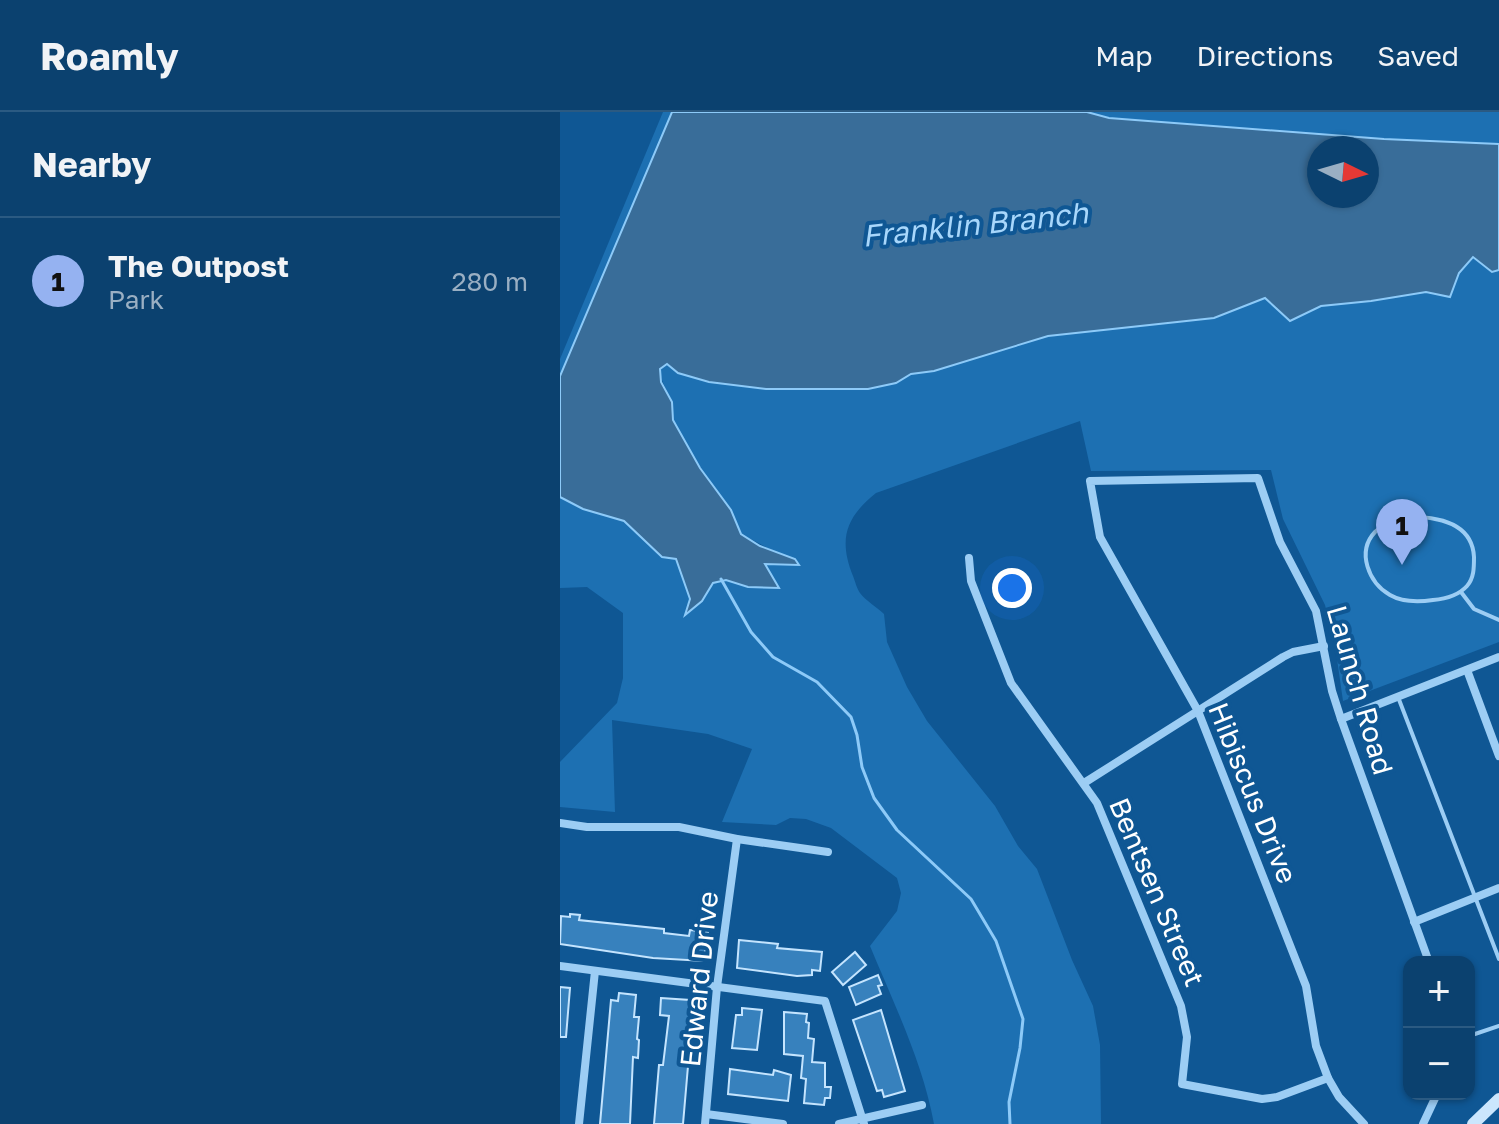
<!DOCTYPE html>
<meta charset="utf-8">
<style>
:root{--surface:#0b416f;--page:#144874;--text:#f1f3f6;--muted:#9aafc3;--line:#2b5a82;--accent:#95b2f1}
body{margin:0;font-family:"Golos Text",sans-serif;background:var(--page);color:var(--text)}
.controls{position:absolute;right:24px;bottom:24px;display:grid;overflow:hidden;border-radius:16px;box-shadow:0 2px 6px #0004}
.controls button{width:72px;height:72px;display:grid;place-items:center;padding:0;border:0;border-bottom:2px solid var(--line);background:var(--surface);color:var(--text);font:40px sans-serif}
.compass{position:absolute;left:747px;top:24px;width:72px;height:72px;border-radius:50%;background:var(--surface);box-shadow:0 2px 6px #0004;rotate:95deg}
.you{position:absolute;left:452px;top:476px;width:28px;height:28px;margin:-20px;border:6px solid #fff;border-radius:50%;background:#1a73e8;box-shadow:0 0 0 12px #1a73e833}
.badge{display:grid;place-items:center;width:52px;height:52px;border-radius:50%;background:var(--accent);color:#111;font-size:26px;font-weight:700}
.pin{position:absolute;translate:-50% -66px;filter:drop-shadow(0 2px 4px #0008)}
.pin::after{content:'';position:absolute;top:42px;width:28px;height:24px;background:inherit;clip-path:polygon(0 0,100% 0,50% 100%)}
.list{margin:0;padding:0;list-style:none}
h2{display:flex;justify-content:space-between;align-items:center;height:104px;margin:0;padding:0 32px;font-size:34px}
h2 small{font-size:26px;font-weight:400;color:var(--muted)}
.list li{display:grid;grid-template-columns:52px 1fr auto;gap:24px;align-items:center;box-sizing:border-box;height:128px;padding:0 32px;border-top:2px solid var(--line)}
.list b{display:block;font-size:30px;white-space:nowrap}
.list p{margin:0;font-size:26px;white-space:nowrap;color:var(--muted)}
.list em{font-size:26px;font-style:normal;color:var(--muted)}
.map{position:relative;flex:none;width:939px;height:1012px;overflow:hidden}
header{display:flex;align-items:center;gap:48px;box-sizing:border-box;height:112px;padding:0 40px;background:var(--surface);border-bottom:2px solid var(--line)}
header strong{font-size:38px}
nav{display:flex;gap:44px;margin-inline-start:auto;font-size:28px}
main{display:flex}
aside{flex:1;background:var(--surface)}
.map>svg:first-child{display:block}
.green{fill:#1d70b2}
.water{fill:#396d99;stroke:#8dcaf8;stroke-width:2;fill-rule:evenodd}
.lines{fill:none;stroke-linecap:round;stroke-linejoin:round}
.stream{stroke:#8dcaf8;stroke-width:3}
.building{fill:#3781bd;stroke:#c4e4fe;stroke-width:2}
.lane{stroke:#9ccdf4;stroke-width:4}
.street{stroke:#9ccdf4;stroke-width:8}
.secondary{stroke:#cbe6fd;stroke-width:12}
.labels{text-anchor:middle;stroke-width:8;stroke-linejoin:round;paint-order:stroke}
.street-label{font-size:28px;fill:#fff;stroke:#0f5794}
.water-label{font-size:30px;font-style:italic;fill:#a8d7fb;stroke:#0f5794}
</style>
<header>
<strong>Roamly</strong>
<nav><a>Map</a><a>Directions</a><a>Saved</a></nav>
</header>
<main>
<aside>
<h2>Nearby<small></small></h2>
<ul class="list">
<li><span class="badge">1</span><div><b>The Outpost</b><p>Park</p></div><em>280 m</em></li>
</ul>
</aside>
<div class="map">
<svg width="939" height="1012" viewBox="0 0 939 1012">
<rect width="100%" height="100%" fill="#0f5794"/>
<g class="green">
<path d="M 103,0 L 112,0 L 0,264 L 0,247 Z"/>
<path d="M 527,0 L 939,0 L 939,32 L 824,27 L 549,6 Z"/>
<path d="M 913,144 L 932,160 L 939,158 L 939,530 L 783,589 L 775,533 L 765,493 L 723,407 L 711,358 L 531,359 L 520,309 L 316,381 C 286,405 278,427 293,464 C 295,469 297,477 300,481 C 306,489 317,495 324,502 L 327,530 L 347,575 L 367,609 L 435,694 L 458,734 L 477,757 L 512,848 L 533,894 L 540,933 L 541,1012 L 374,1012 C 363,951 334,892 310,834 L 337,799 L 341,781 L 337,766 L 271,716 L 246,707 L 230,706 L 216,713 L 162,710 L 192,637 L 148,622 L 52,608 L 55,700 L 0,695 L 0,650 L 57,591 L 63,566 L 63,501 L 27,475 L 0,476 L 0,385 L 23,397 L 64,409 L 102,445 L 116,447 L 130,487 L 126,501 L 142,489 L 153,471 L 166,468 L 188,475 L 218,476 L 204,452 L 238,452 L 181,422 C 165,381 130,351 114,310 C 112,304 114,297 112,291 C 108,277 101,273 100,257 L 107,252 L 118,261 L 149,270 L 206,277 L 308,277 L 336,271 L 351,262 L 374,259 L 488,224 L 654,206 L 705,186 L 730,208 L 761,194 L 811,189 L 866,180 L 890,185 L 899,161 Z"/>
</g>
<path class="water" d="M 112,0 L 527,0 L 549,6 L 824,27 L 939,32 L 939,158 L 932,160 L 913,145 L 899,161 L 890,185 L 866,180 L 811,189 L 761,194 L 730,209 L 705,186 L 654,206 L 488,224 L 374,259 L 351,262 L 336,271 L 308,277 L 206,277 L 149,270 L 118,261 L 107,252 L 100,257 L 101,270 L 112,290 L 113,308 L 140,356 L 171,398 L 181,422 L 200,434 L 235,447 L 239,453 L 205,452 L 219,476 L 188,475 L 166,468 L 153,471 L 142,489 L 125,503 L 130,487 L 116,447 L 102,445 L 64,409 L 23,397 L 0,385 L 0,264 ZM 759,36 L 807,36 L 807,84 L 759,84 Z"/>
<g class="lines">
<path class="stream" d="M 161,467 L 191,520 L 213,545 L 257,570 L 291,605 L 297,623 L 302,655 L 314,686 L 337,718 L 411,787 L 436,829 L 463,907 L 460,936 L 449,990 L 450,1012"/>
</g>
<g class="building">
<path d="M 10,802 L 20,803 L 19,808 L 104,817 L 104,821 L 129,824 L 130,818 L 148,820 L 144,849 L 93,846 L 0,832 L 1,804 L 10,805 Z"/>
<path d="M 179,828 L 218,832 L 217,836 L 262,840 L 260,859 L 252,858 L 252,863 L 237,864 L 177,856 Z"/>
<path d="M 295,840 L 306,853 L 283,873 L 272,860 Z"/>
<path d="M 318,863 L 322,873 L 318,874 L 321,882 L 296,893 L 289,875 Z"/>
<path d="M 0,875 L 10,876 L 6,925 L 0,925 Z"/>
<path d="M 59,881 L 76,883 L 74,905 L 79,905 L 77,927 L 79,928 L 78,946 L 73,945 L 70,1012 L 40,1012 L 51,888 L 58,889 Z"/>
<path d="M 101,886 L 130,888 L 130,896 L 133,896 L 123,1012 L 94,1012 L 99,953 L 103,953 L 109,904 L 100,903 Z"/>
<path d="M 182,896 L 202,898 L 197,938 L 172,936 L 176,903 L 182,903 Z"/>
<path d="M 321,898 L 345,979 L 324,985 L 322,978 L 317,979 L 293,908 Z"/>
<path d="M 224,900 L 247,902 L 246,910 L 249,911 L 248,926 L 254,927 L 252,950 L 265,951 L 265,975 L 271,975 L 270,986 L 265,986 L 264,993 L 244,991 L 246,967 L 241,966 L 243,944 L 224,942 Z"/>
<path d="M 170,957 L 213,963 L 214,958 L 231,963 L 228,989 L 168,982 Z"/>
</g>
<g class="lines">
<g class="lane">
<path d="M 842,405 C 871,404 912,408 914,445 C 914,456 914,466 907,474 C 898,484 885,487 873,488 C 859,490 842,490 830,483 C 809,471 796,440 815,420 C 822,413 832,410 842,405 Z"/>
<path d="M 901,480 L 914,497 L 939,508"/>
<path d="M 838,585 L 939,847"/>
<path d="M 909,924 L 939,914"/>
</g>
<g class="street">
<path d="M 409,446 L 411,469 L 451,571 L 537,691 L 621,894 L 627,925 L 622,972 L 702,987 L 717,985 L 768,966"/>
<path d="M 907,558 L 939,644"/>
<path d="M 781,607 L 939,545"/>
<path d="M 524,671 L 723,545 L 733,540 L 764,534"/>
<path d="M 0,711 L 27,715 L 119,715 L 177,727 L 268,740"/>
<path d="M 854,810 L 939,776"/>
<path d="M 0,854 L 265,889 L 304,1012"/>
<path d="M 146,1002 L 223,1012"/>
<path d="M 19,1012 L 35,859"/>
<path d="M 145,1012 L 157,875 L 177,727"/>
<path d="M 279,1012 L 362,993"/>
<path d="M 804,1012 L 779,985 L 768,966 L 756,934 L 746,874 L 638,599 L 540,425 L 530,369 L 698,366 L 720,430 L 756,499 L 772,579 L 781,607 L 869,850"/>
<path d="M 863,1012 L 877,982"/>
</g>
<path class="secondary" d="M 913,1012 L 939,987"/>
</g>
<g class="labels">
<g class="street-label">
<text transform="translate(800 578) rotate(74)" y="10">Launch Road</text>
<text transform="translate(693 681) rotate(68)" y="10">Hibiscus Drive</text>
<text transform="translate(597 780) rotate(67)" y="10">Bentsen Street</text>
<text transform="translate(139 867) rotate(-84)" y="10">Edward Drive</text>
</g>
<g class="water-label">
<text transform="translate(415 113) rotate(-6)" y="10">Franklin Branch</text>
</g>
</g>
</svg>
<div class="controls">
<button>+</button>
<button>−</button>
</div>
<svg class="compass" viewBox="-18 -18 36 36"><path d="M0-13l5 13h-10z" fill="#e53935"/><path d="M0 13l5-13h-10z" fill="#9aafc3"/></svg>
<div class="you"></div>
<div class="pin badge" style="left:842px;top:453px">1</div>
</div>
</main>
